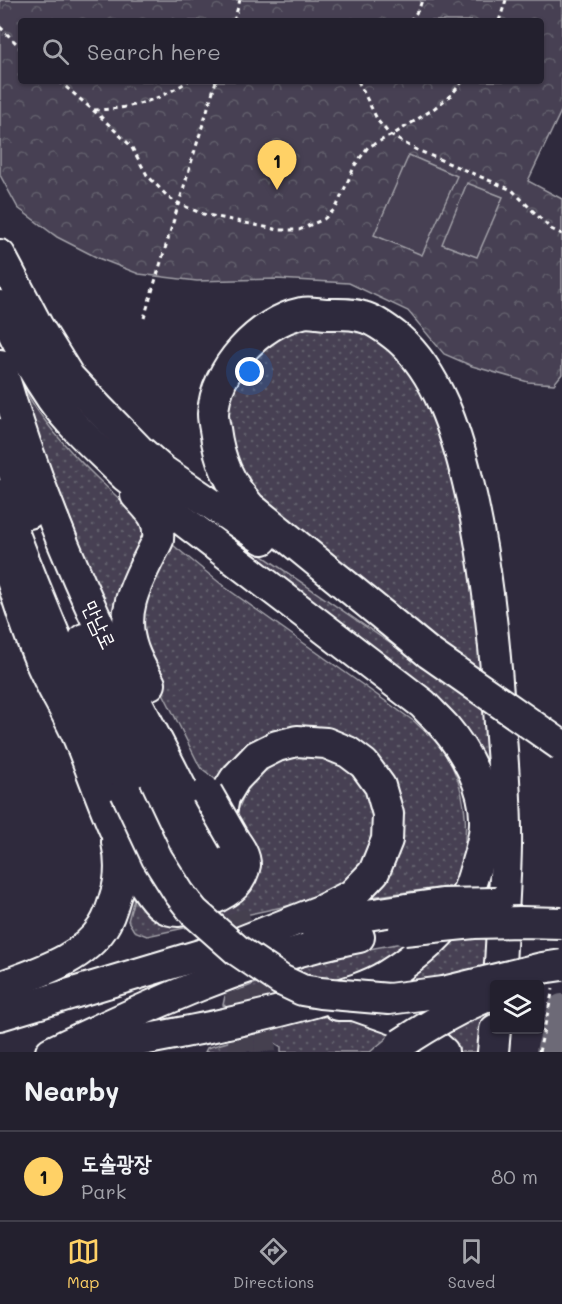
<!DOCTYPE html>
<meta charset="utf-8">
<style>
:root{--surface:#23202e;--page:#2f2d3a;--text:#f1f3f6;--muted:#a3a3aa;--line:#403e4a;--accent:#ffd166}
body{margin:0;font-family:Mali,"Poor Story",sans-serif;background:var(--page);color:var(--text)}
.controls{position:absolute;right:18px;bottom:18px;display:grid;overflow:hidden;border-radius:6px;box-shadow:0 2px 4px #0004}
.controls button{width:54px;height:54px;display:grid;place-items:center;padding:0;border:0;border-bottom:2px solid var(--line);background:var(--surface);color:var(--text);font:30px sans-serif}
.you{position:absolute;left:250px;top:372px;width:21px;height:21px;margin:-15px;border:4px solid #fff;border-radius:50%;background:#1a73e8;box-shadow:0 0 0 9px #1a73e833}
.badge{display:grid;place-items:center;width:39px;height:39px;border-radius:50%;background:var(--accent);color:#111;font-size:20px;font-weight:700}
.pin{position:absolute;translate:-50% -50px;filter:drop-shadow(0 2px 3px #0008)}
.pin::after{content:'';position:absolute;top:32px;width:21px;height:18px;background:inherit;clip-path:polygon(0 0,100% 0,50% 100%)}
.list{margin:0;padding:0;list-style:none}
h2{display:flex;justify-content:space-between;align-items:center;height:78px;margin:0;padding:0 24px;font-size:26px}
h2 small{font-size:20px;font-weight:400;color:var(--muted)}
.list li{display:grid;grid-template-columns:39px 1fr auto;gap:18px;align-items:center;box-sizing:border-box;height:90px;padding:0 24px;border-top:2px solid var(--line)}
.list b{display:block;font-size:22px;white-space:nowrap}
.list p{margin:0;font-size:20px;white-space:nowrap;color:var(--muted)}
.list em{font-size:20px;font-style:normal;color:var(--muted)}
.icon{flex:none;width:33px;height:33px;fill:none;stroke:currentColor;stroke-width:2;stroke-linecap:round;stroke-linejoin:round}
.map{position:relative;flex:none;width:562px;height:1052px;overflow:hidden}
.search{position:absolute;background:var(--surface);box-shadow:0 2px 4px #0004;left:18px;right:18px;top:18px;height:66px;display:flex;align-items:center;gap:15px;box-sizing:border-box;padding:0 21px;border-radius:6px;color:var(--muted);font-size:22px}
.sheet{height:168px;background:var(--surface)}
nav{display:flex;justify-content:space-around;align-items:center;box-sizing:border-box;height:84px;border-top:2px solid var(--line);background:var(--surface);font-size:16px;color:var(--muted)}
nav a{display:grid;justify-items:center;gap:3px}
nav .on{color:var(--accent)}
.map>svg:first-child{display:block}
.grass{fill:url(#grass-dots);stroke:#a2a0a8;stroke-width:1.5}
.forest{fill:url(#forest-crowns);stroke:#a2a0a8;stroke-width:1.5;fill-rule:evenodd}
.garden{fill:#464152;stroke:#a2a0a8;stroke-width:1.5}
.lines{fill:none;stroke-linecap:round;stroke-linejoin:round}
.river{stroke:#6d6a77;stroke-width:28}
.primary-tunnel{stroke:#443f50;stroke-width:26;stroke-dasharray:26 13;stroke-linecap:butt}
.highway-casing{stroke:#fff;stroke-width:34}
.path{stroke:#fff;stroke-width:3;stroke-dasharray:4.5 4.5;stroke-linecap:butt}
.highway{stroke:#2f2a3d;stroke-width:30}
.highway-bridge-casing{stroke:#fff;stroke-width:34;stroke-linecap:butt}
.highway-bridge{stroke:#2f2a3d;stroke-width:30}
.labels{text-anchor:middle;stroke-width:5;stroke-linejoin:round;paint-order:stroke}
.street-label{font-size:21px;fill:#fff;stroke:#2f2a3d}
</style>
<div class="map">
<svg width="562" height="1052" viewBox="0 0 562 1052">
<defs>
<pattern id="grass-dots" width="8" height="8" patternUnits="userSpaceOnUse" patternTransform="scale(1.5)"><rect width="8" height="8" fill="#464152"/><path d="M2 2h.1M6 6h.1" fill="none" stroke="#625e6c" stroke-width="1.8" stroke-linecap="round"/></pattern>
<pattern id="forest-crowns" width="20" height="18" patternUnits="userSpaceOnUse" patternTransform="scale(1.5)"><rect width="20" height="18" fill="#464152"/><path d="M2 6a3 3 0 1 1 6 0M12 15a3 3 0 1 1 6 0" fill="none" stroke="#625e6c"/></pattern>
</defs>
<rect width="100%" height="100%" fill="#2f2a3d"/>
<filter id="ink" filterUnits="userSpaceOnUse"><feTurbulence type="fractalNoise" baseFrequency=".0167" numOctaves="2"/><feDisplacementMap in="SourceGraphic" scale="12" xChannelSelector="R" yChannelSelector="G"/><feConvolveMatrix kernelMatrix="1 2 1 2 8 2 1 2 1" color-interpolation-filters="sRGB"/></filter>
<g filter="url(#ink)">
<g class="grass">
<path d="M 340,324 L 374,336 L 401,360 L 429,403 L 450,465 L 480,617 L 492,782 L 467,733 L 451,712 L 160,493 L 99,427 L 231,534 L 432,672 L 261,509 L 226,437 L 230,396 L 254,348 L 304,325 Z"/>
<path d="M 23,384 C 29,401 42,417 53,431 C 82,466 115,495 148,525 L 121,644 L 103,602 L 21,393 L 20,387 Z"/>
<path d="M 168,541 L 226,588 L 415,722 C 421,728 429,734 435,741 C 469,780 474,840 453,886 L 362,898 L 402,825 L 337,735 L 220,783 L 200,767 L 158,683 L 136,625 Z"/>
<path d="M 301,752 L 324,755 L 348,766 L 371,793 L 377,841 L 347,884 L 301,903 L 147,936 L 134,931 L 128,921 L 137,887 L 236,815 L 249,783 L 268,763 Z"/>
<path d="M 494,859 L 491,955 L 485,1052 L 457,1052 L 443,1035 L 416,1011 L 399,1005 L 384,983 Z"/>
<path d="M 413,941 L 385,962 L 342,983 L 229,1008 L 223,1005 L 225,996 L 297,966 L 347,953 Z"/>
<path d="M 351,1015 L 395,1031 L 370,1052 L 281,1052 L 281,1047 L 275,1043 L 237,1048 L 230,1052 L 205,1052 L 207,1048 L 310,1018 Z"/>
</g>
<path class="forest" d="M 0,0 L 562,0 L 562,109 L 528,181 L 562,199 L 562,374 L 554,384 L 528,382 L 472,366 L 444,354 L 408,311 L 349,283 L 277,279 L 197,281 L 139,274 L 98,258 L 57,237 L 18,208 L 0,175 ZM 21,21 L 541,21 L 541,81 L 21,81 Z"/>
<g class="garden">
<path d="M 409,155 L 457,176 L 422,255 L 374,235 Z"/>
<path d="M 467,183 L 503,197 L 477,257 L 442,244 Z"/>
</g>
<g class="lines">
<path class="river" d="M 550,1052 L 562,1008"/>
<g class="primary-tunnel">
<path d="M 221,876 C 233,908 246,940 254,973 C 260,999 262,1025 263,1052"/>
<path d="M 227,953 L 238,995 L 242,1052"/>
</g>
<g class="highway-casing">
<g id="highway">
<path d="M 0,255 L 38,327 L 69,377 L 99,409 L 139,450 L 163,471 L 263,539"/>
<path d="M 0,306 C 15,338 32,370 52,399 C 71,426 101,452 125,476 L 423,704 C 430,712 438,719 445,727 C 466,752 486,788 485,822 C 485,835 481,849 477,862 C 473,878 468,895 459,908 C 442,936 413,959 386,976 C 364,989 338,995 314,1002 C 236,1024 157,1037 78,1052"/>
<path d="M 0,365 C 30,467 70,567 117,663 C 152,734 192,802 221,876"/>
<path d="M 0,434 L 7,455 L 29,513"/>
<path d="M 0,495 C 17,545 37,593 57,641 C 78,692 100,743 126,792"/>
<path d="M 136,495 C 150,511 160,517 158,540 C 140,577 118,609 133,650 C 137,662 144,673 150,684"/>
<path d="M 0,541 C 12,580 23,620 39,658 C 50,686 67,711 79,739 C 99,788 114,840 144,884 C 149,891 154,900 161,905 C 166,909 172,911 178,911 C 191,910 226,895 235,885 C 240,880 244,871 245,865 C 245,855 239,847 234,840"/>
<path d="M 84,639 L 127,737 L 201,882"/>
<path d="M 429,653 L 250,507 C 229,483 219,460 215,429 C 214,424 213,419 213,414 C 215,369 259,322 302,313 C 310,311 319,314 327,314 C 339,314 352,313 363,317 C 375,320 388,330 398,338 C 438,373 456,432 468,482 C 486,557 494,633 499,709 C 502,755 507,801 506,847 C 505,893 501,939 499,984"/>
<path d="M 217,835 L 224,797 L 235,779 L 257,756 L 277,746 L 297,741 L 326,743 L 348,752 L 364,764 L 380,786 L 388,814 L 387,840 L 374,872 L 352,895 L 322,910 L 238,943"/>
<path d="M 314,925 L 334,920 L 407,909"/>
<path d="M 0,987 C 35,973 81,961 103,927 C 109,918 112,908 115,897 C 121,880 121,860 117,842"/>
<path d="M 338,1005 L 354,1005 L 408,1024 L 425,1036 L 443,1052"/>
<path d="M 0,1015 L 253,939"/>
<path d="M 51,1052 C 148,1006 252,957 359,937"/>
<path d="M 493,1052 L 495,1030"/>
</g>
</g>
<g class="path">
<path d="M 234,21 L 240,0"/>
<path d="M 410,21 L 419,9 L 422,0"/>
<path d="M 499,21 L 506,0"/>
<path d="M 0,27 L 21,48"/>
<path d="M 59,81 L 101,117 L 131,146 L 147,175 L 168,197 L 179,204 L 203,214 L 279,230 L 299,230 L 324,219 L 336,208 L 355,165 L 368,147 L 394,134 L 432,110 L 451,95 L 463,81"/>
<path d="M 358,81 L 378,121 L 390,135 L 415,149 L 512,190 L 551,229 L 562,234"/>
<path d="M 94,110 C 130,109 158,101 188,81"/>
<path d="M 144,318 L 216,81"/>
<path d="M 539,1052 L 553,989"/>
</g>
<use href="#highway" class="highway"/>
<g class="highway-bridge-casing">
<g id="highway-bridge">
<path d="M 429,653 L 562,746"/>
<path d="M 126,792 L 157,858 L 179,893 L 194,912 L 237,950 L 281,980 L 302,990 L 320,993 L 389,999 L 443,992 L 542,968 L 562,965"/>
<path d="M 207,793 L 234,840"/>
<path d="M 407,909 L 442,904 L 496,903"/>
<path d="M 404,930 L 474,923 L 520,922 L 562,923"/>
<path d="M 401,1044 C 431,1024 460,1007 493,994"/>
</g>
</g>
<use href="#highway-bridge" class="highway-bridge"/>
</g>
</g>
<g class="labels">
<g class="street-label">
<text transform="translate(99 625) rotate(65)" y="7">만남로</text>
</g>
</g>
</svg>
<div class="controls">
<button><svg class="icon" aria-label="layers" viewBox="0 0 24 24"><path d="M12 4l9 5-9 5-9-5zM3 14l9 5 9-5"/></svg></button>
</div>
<div class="you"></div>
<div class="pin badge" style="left:277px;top:190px">1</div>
<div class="search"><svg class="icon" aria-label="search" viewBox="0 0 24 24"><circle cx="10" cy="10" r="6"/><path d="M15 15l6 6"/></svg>Search here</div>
</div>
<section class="sheet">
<h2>Nearby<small></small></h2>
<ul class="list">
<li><span class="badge">1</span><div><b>도솔광장</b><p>Park</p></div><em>80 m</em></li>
</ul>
</section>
<nav>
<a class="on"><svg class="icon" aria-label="map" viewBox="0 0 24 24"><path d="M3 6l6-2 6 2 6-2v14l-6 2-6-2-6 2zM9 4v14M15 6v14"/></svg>Map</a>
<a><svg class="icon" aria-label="directions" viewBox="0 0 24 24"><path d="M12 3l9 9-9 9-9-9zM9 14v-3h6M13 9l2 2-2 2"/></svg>Directions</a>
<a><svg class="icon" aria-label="saved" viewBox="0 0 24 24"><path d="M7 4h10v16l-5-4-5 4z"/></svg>Saved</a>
</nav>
